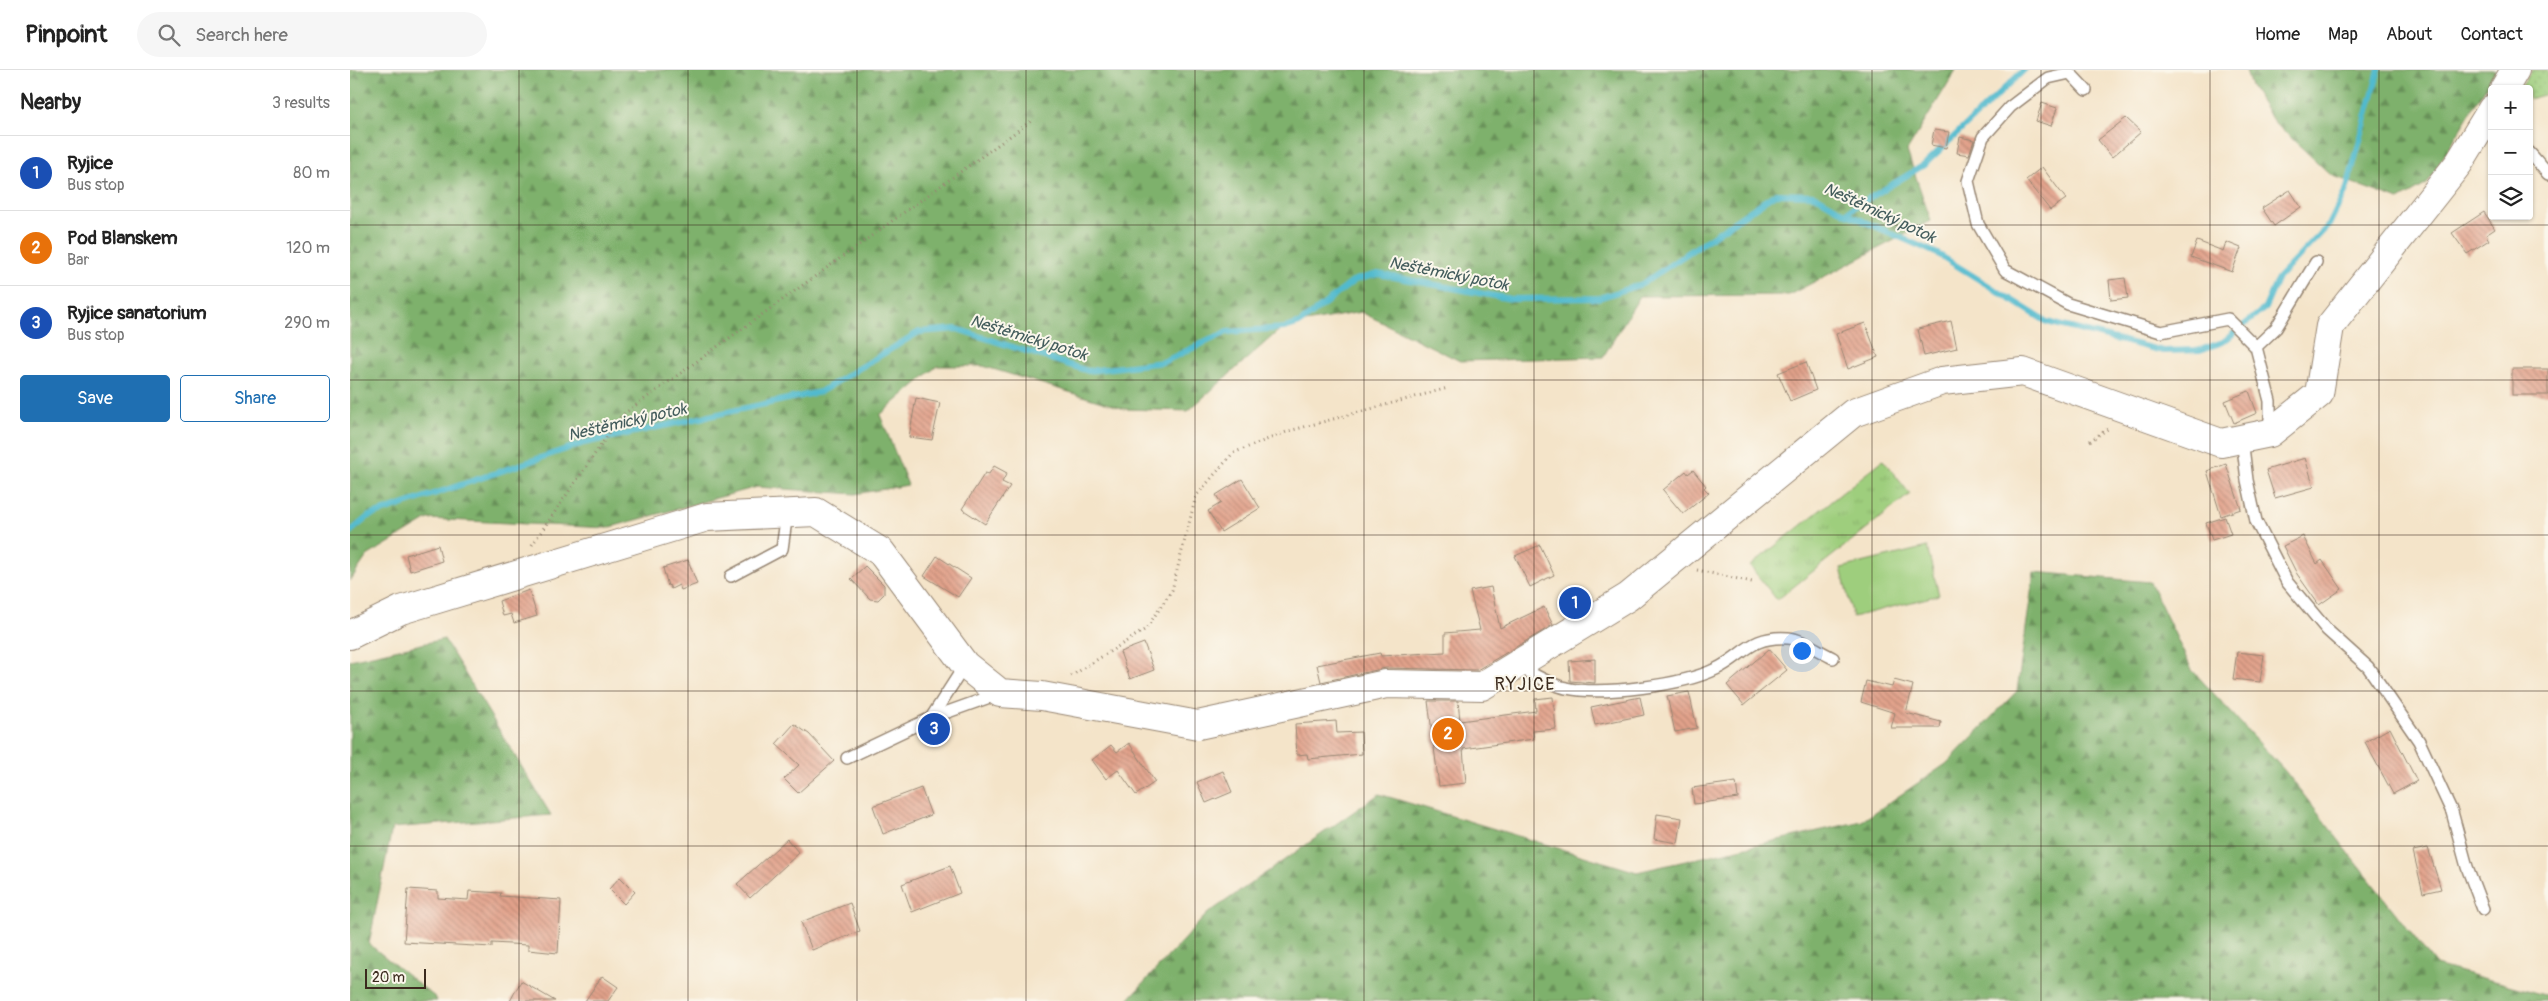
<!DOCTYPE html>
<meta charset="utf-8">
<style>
:root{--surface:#fff;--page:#f6f6f6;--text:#222;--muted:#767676;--line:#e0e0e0;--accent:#1f6fb2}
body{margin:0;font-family:Pangolin,sans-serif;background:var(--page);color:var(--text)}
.controls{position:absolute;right:15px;top:15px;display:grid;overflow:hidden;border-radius:5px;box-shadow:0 1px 4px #0004}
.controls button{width:45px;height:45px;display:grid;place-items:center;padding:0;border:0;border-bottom:1px solid var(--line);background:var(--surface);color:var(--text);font:25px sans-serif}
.scale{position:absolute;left:15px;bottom:12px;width:61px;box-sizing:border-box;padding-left:5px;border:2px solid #3b2a1e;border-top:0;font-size:14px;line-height:18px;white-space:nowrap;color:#3b2a1e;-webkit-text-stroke:4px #fbf7ec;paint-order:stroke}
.you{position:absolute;left:1451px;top:580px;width:18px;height:18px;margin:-12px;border:4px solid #fff;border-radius:50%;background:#1a73e8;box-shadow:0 0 0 8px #1a73e833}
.badge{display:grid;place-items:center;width:32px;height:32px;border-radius:50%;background:var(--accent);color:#fff;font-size:16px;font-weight:700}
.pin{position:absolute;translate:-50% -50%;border:2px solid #fff;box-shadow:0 1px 5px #0006}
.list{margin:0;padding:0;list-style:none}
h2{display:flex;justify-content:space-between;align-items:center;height:65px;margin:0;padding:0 20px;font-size:21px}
h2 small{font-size:16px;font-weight:400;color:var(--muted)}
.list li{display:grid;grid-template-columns:32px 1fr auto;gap:15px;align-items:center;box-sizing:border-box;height:75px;padding:0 20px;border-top:1px solid var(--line)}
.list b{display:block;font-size:19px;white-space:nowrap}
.list p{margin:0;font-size:16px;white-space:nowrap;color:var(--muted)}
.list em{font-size:16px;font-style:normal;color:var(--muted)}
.actions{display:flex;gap:10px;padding:15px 20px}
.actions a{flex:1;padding:11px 0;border:1px solid var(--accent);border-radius:5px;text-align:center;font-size:18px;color:var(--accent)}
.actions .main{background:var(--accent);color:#fff}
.icon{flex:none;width:28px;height:28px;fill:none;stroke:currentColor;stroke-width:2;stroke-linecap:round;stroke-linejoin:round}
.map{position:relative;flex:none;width:2198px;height:931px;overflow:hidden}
header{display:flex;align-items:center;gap:30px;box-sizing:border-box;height:70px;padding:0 25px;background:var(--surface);border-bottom:1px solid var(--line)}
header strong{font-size:24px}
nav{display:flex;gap:28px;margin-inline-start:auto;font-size:18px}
.search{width:350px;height:45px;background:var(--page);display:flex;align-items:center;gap:12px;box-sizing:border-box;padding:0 18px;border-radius:28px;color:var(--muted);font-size:19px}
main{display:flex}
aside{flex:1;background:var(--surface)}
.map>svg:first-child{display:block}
.grass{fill:url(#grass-dots);stroke:#6c7c4e}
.forest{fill:url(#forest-firs);stroke:#5c6e45}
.park{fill:url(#park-tufts);stroke:#6c7c4e}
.pitch{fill:#9ece7d;stroke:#6c7c4e}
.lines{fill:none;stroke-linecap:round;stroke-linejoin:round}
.stream{stroke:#51bace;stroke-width:6}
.building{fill:url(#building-back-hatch)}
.lane-casing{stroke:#988774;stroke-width:14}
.secondary-casing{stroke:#988774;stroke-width:30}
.path{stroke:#988774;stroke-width:3;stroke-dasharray:1 4;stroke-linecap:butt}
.lane{stroke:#fff;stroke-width:11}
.secondary{stroke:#fff;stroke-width:28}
.grid{fill:none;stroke:#3b2a1e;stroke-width:1;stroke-opacity:0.55}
.labels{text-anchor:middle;stroke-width:4;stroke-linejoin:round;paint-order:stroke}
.water-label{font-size:16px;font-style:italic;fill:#435c5c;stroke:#fbf7ec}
.quarter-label{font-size:18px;letter-spacing:1px;fill:#3b2a1e;stroke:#fbf7ec}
</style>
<header>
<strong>Pinpoint</strong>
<div class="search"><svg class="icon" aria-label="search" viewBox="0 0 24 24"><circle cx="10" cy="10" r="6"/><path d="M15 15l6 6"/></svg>Search here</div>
<nav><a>Home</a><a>Map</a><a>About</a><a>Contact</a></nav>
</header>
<main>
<aside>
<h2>Nearby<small>3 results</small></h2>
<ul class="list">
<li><span class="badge" style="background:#1a4fb4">1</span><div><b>Ryjice</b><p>Bus stop</p></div><em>80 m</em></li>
<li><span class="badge" style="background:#e8710a">2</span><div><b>Pod Blanskem</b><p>Bar</p></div><em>120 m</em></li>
<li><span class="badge" style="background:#1a4fb4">3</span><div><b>Ryjice sanatorium</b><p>Bus stop</p></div><em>290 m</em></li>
</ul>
<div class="actions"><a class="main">Save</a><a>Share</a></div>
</aside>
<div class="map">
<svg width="2198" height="931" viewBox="0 0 2198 931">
<defs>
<pattern id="grass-dots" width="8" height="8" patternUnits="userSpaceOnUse" patternTransform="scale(1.25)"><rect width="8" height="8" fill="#9ece7d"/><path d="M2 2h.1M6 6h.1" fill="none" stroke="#89b16c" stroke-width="1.8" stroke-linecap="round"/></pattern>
<pattern id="forest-firs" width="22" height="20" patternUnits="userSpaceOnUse" patternTransform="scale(1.25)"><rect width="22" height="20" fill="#7eb16c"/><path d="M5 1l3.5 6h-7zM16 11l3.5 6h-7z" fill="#689058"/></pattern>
<pattern id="park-tufts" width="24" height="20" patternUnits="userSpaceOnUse" patternTransform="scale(1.25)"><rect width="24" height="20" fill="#9ece7d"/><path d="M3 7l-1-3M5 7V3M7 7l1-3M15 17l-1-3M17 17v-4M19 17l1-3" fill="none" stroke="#89b16c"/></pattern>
<pattern id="building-back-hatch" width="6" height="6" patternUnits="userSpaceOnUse" patternTransform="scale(1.25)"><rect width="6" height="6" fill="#e2a28b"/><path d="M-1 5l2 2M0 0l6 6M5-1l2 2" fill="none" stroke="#b88471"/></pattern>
</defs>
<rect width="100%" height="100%" fill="#fbf7ec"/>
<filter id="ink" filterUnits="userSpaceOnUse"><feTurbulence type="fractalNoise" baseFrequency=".02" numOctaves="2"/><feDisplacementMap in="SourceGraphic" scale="10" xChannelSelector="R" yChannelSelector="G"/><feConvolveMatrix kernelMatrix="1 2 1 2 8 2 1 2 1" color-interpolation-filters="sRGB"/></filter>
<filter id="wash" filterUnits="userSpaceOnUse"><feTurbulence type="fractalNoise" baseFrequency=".0096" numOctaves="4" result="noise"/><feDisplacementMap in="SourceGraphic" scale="20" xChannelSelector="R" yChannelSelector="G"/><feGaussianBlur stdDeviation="1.12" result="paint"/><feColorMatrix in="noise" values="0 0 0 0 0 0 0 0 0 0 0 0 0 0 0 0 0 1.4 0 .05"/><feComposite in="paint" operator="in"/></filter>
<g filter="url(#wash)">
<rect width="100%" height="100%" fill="#f4e4c9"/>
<path class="grass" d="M 2182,0 L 2198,0 L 2198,24 L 2179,29 L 2179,19 L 2170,19 Z"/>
<g class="forest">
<path d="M 0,0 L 1606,0 L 1557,81 L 1581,151 L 1439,225 L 1290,226 L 1253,287 L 1110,291 L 1011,242 L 934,256 L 838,341 L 775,339 L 633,296 L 587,296 L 530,345 L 558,415 L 505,424 L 407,417 L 257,458 L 78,449 L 17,486 L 0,511 Z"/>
<path d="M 1896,0 L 2146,0 L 2077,114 L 2049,130 L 1981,105 L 1924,52 L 1901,16 Z"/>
<path d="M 1684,502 L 1800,512 L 1842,600 L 1935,701 L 2086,895 L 2198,926 L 2198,931 L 777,931 L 857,844 L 1029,724 L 1287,802 L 1512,751 L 1596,694 L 1667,621 Z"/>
<path d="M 94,569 L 201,745 L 42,758 L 19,874 L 86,928 L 87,931 L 0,931 L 0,590 Z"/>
</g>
<path class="park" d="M 1533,390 L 1560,424 L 1427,530 L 1400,496 Z"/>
<path class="pitch" d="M 1577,477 L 1589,525 L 1503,547 L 1491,498 Z"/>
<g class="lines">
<g class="stream">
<path d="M 1495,143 L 1574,95 L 1674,0"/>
<path d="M 0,462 L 19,446 L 234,373 L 470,322 L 569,262 L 607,259 L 738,301 L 813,292 L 877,262 L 935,258 L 950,253 L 1005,210 L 1028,204 L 1161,229 L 1249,228 L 1292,214 L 1425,124 L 1464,125 L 1495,143 L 1588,184 L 1697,252 L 1813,281 L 1850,280 L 1873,272 L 1915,238 L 1928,208 L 1979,155 L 1997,118 L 2029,0"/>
</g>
</g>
<g id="blocks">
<g class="building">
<path d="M 1692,33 L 1707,38 L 1701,56 L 1686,51 Z"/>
<path d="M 1776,48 L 1791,62 L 1762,87 L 1748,70 Z"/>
<path d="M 1584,60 L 1599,62 L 1596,78 L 1581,75 Z"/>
<path d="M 1610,67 L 1624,70 L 1619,85 L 1607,83 Z"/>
<path d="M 1692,97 L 1716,129 L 1700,140 L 1676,110 Z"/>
<path d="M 1940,120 L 1951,137 L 1924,156 L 1912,138 Z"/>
<path d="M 2134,142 L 2145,159 L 2136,165 L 2139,170 L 2117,184 L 2102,163 Z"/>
<path d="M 1847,171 L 1873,181 L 1876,172 L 1891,178 L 1882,202 L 1841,187 Z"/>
<path d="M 1775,208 L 1778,228 L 1761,230 L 1759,210 Z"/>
<path d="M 1601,251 L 1607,278 L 1574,286 L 1568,259 Z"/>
<path d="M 1515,253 L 1528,287 L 1498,299 L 1486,264 Z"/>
<path d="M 1456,292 L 1466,320 L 1440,331 L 1428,303 Z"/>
<rect x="2162" y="299" width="36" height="26"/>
<path d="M 1899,321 L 1907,343 L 1884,353 L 1875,331 Z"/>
<path d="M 566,328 L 590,333 L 582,370 L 559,367 Z"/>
<path d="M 1955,388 L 1964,417 L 1925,428 L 1916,400 Z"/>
<path d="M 1876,394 L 1891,439 L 1871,446 L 1857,401 Z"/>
<path d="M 644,396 L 657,403 L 652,412 L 660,416 L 635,454 L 612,439 L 635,403 L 639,404 Z"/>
<path d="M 1343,400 L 1356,416 L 1354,418 L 1359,423 L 1333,444 L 1313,420 L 1336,401 L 1338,404 Z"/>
<path d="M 892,409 L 910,438 L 871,462 L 858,441 L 871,433 L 866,425 Z"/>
<path d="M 1875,447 L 1881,464 L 1862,470 L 1856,453 Z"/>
<path d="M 1953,466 L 1967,494 L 1972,490 L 1992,519 L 1969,535 L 1947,504 L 1933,476 Z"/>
<path d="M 88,475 L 92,491 L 60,501 L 56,485 Z"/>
<path d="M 1190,475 L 1204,505 L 1180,517 L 1165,486 Z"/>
<path d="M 587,486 L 621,508 L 608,527 L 574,506 Z"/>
<path d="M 338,490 L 347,514 L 331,520 L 329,515 L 321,519 L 319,515 L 318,516 L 313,498 Z"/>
<path d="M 515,496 L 534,515 L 534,524 L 528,530 L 520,529 L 501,509 Z"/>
<path d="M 1141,517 L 1150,558 L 1194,537 L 1203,555 L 1127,600 L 1036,598 L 971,612 L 967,595 L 1030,583 L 1031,586 L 1095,582 L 1095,563 L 1130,560 L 1120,521 Z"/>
<path d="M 179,520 L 187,546 L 164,553 L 161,544 L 153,546 L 149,531 Z"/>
<path d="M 794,573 L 804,600 L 780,609 L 770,582 Z"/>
<path d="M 1419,579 L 1437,600 L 1394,635 L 1377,615 Z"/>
<path d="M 1887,582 L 1914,585 L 1910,612 L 1883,609 Z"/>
<path d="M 1245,589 L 1245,613 L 1220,611 L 1219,591 Z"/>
<path d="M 1544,610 L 1563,615 L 1556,643 L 1591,652 L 1590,658 L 1541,658 L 1545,643 L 1511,632 L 1516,611 L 1542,617 Z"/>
<path d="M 1339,622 L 1347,658 L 1325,662 L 1317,626 Z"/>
<path d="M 1203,627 L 1206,659 L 1183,661 L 1184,669 L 1113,679 L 1116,713 L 1089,716 L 1078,631 L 1108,631 L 1110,651 L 1186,641 L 1185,629 Z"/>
<path d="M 1290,627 L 1294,645 L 1245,655 L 1241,637 Z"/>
<path d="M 986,651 L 987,663 L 1011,662 L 1012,684 L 958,689 L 957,684 L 947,685 L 945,654 Z"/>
<path d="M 444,654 L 459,664 L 484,691 L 448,723 L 434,709 L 449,695 L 426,674 Z"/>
<path d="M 2040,658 L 2067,711 L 2043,724 L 2015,672 Z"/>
<path d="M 779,673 L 805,712 L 786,725 L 768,700 L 756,709 L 742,690 L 761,675 L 767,682 Z"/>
<path d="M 873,701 L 882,722 L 856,733 L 847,712 Z"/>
<path d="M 1386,712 L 1388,728 L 1344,734 L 1342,718 Z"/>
<path d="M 571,718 L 581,745 L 533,764 L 523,736 Z"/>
<path d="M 1307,744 L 1332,748 L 1328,773 L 1304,769 Z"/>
<path d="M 437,769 L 449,783 L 400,828 L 387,814 Z"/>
<path d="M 2078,778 L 2091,819 L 2073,823 L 2063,781 Z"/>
<path d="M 600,796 L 610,823 L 562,842 L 552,814 Z"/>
<path d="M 270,807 L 285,822 L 274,834 L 259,819 Z"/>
<path d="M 58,819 L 88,821 L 88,828 L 118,830 L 119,821 L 151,823 L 150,826 L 211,830 L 208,883 L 178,880 L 178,875 L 142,873 L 142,877 L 54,872 Z"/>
<path d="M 500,833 L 510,861 L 462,880 L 451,852 Z"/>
<path d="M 252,906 L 268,917 L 258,931 L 235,931 Z"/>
<path d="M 171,911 L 205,931 L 160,931 Z"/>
</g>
</g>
</g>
<g filter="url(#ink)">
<use href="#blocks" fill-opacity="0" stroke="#988774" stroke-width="1"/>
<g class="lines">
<g class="lane-casing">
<g id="lane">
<path d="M 1736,20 L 1720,3 L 1698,8 L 1660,37 L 1633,67 L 1618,111 L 1628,154 L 1655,200 L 1718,234 L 1811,262 L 1878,249 L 1906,277 L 1920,331 L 1920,361"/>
<path d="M 2179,82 L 2198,104"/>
<path d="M 1906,277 L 1926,258 L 1966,192"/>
<path d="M 1892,369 L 1897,410 L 1906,451 L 1937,512 L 1977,560 L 2018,597 L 2069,671 L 2102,742 L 2117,797 L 2133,839"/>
<path d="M 381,506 L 432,479 L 437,443"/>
<path d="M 1167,596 C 1182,603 1200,615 1216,618 C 1252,626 1333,615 1366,599 C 1393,586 1401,565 1438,568 C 1452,569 1470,582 1483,588"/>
<path d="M 581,648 L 615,595"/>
<path d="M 497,688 L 581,648 L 648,624"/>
</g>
</g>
<g class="secondary-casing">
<g id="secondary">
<path d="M 2154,19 L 2165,0"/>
<path d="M 0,565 L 51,540 L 357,447 L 466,442 L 531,482 L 615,595 L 650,623 L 692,626 L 848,655 L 1036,614 L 1132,616 L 1278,527 L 1503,343 L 1592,311 L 1673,302 L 1871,373 L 1920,363 L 1969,324 L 1980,256 L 2109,93 L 2142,39"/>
</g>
</g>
<g class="path">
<path d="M 1740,371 L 1759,358"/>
<path d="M 182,475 L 271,346 L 681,51"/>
<path d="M 1347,500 L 1402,512"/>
<path d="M 721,606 L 796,559 L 822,520 L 846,426 L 883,383 L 939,361 L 1098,318"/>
</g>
<use href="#lane" class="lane"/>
<use href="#secondary" class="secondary"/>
</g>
</g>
<path class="grid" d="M 169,0 L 169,931M 338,0 L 338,931M 507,0 L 507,931M 676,0 L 676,931M 845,0 L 845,931M 1014,0 L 1014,931M 1184,0 L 1184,931M 1353,0 L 1353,931M 1522,0 L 1522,931M 1691,0 L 1691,931M 1860,0 L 1860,931M 2029,0 L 2029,931M 0,155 L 2198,155M 0,310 L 2198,310M 0,465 L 2198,465M 0,621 L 2198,621M 0,776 L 2198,776"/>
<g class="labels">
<g class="water-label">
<text transform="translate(1530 142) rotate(25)" y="6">Neštěmický potok</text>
<text transform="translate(1099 203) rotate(11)" y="6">Neštěmický potok</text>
<text transform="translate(679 267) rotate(17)" y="6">Neštěmický potok</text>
<text transform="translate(277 351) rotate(-13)" y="6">Neštěmický potok</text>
</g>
<g class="quarter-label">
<text x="1175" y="620">RYJICE</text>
</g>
</g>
</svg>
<div class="controls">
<button>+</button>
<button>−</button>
<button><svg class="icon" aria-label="layers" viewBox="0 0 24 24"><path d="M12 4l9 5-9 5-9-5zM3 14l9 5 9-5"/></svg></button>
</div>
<div class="scale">20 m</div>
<div class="you"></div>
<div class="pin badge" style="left:1225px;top:533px;background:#1a4fb4">1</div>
<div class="pin badge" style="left:1098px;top:664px;background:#e8710a">2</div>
<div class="pin badge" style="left:584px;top:659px;background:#1a4fb4">3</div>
</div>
</main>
